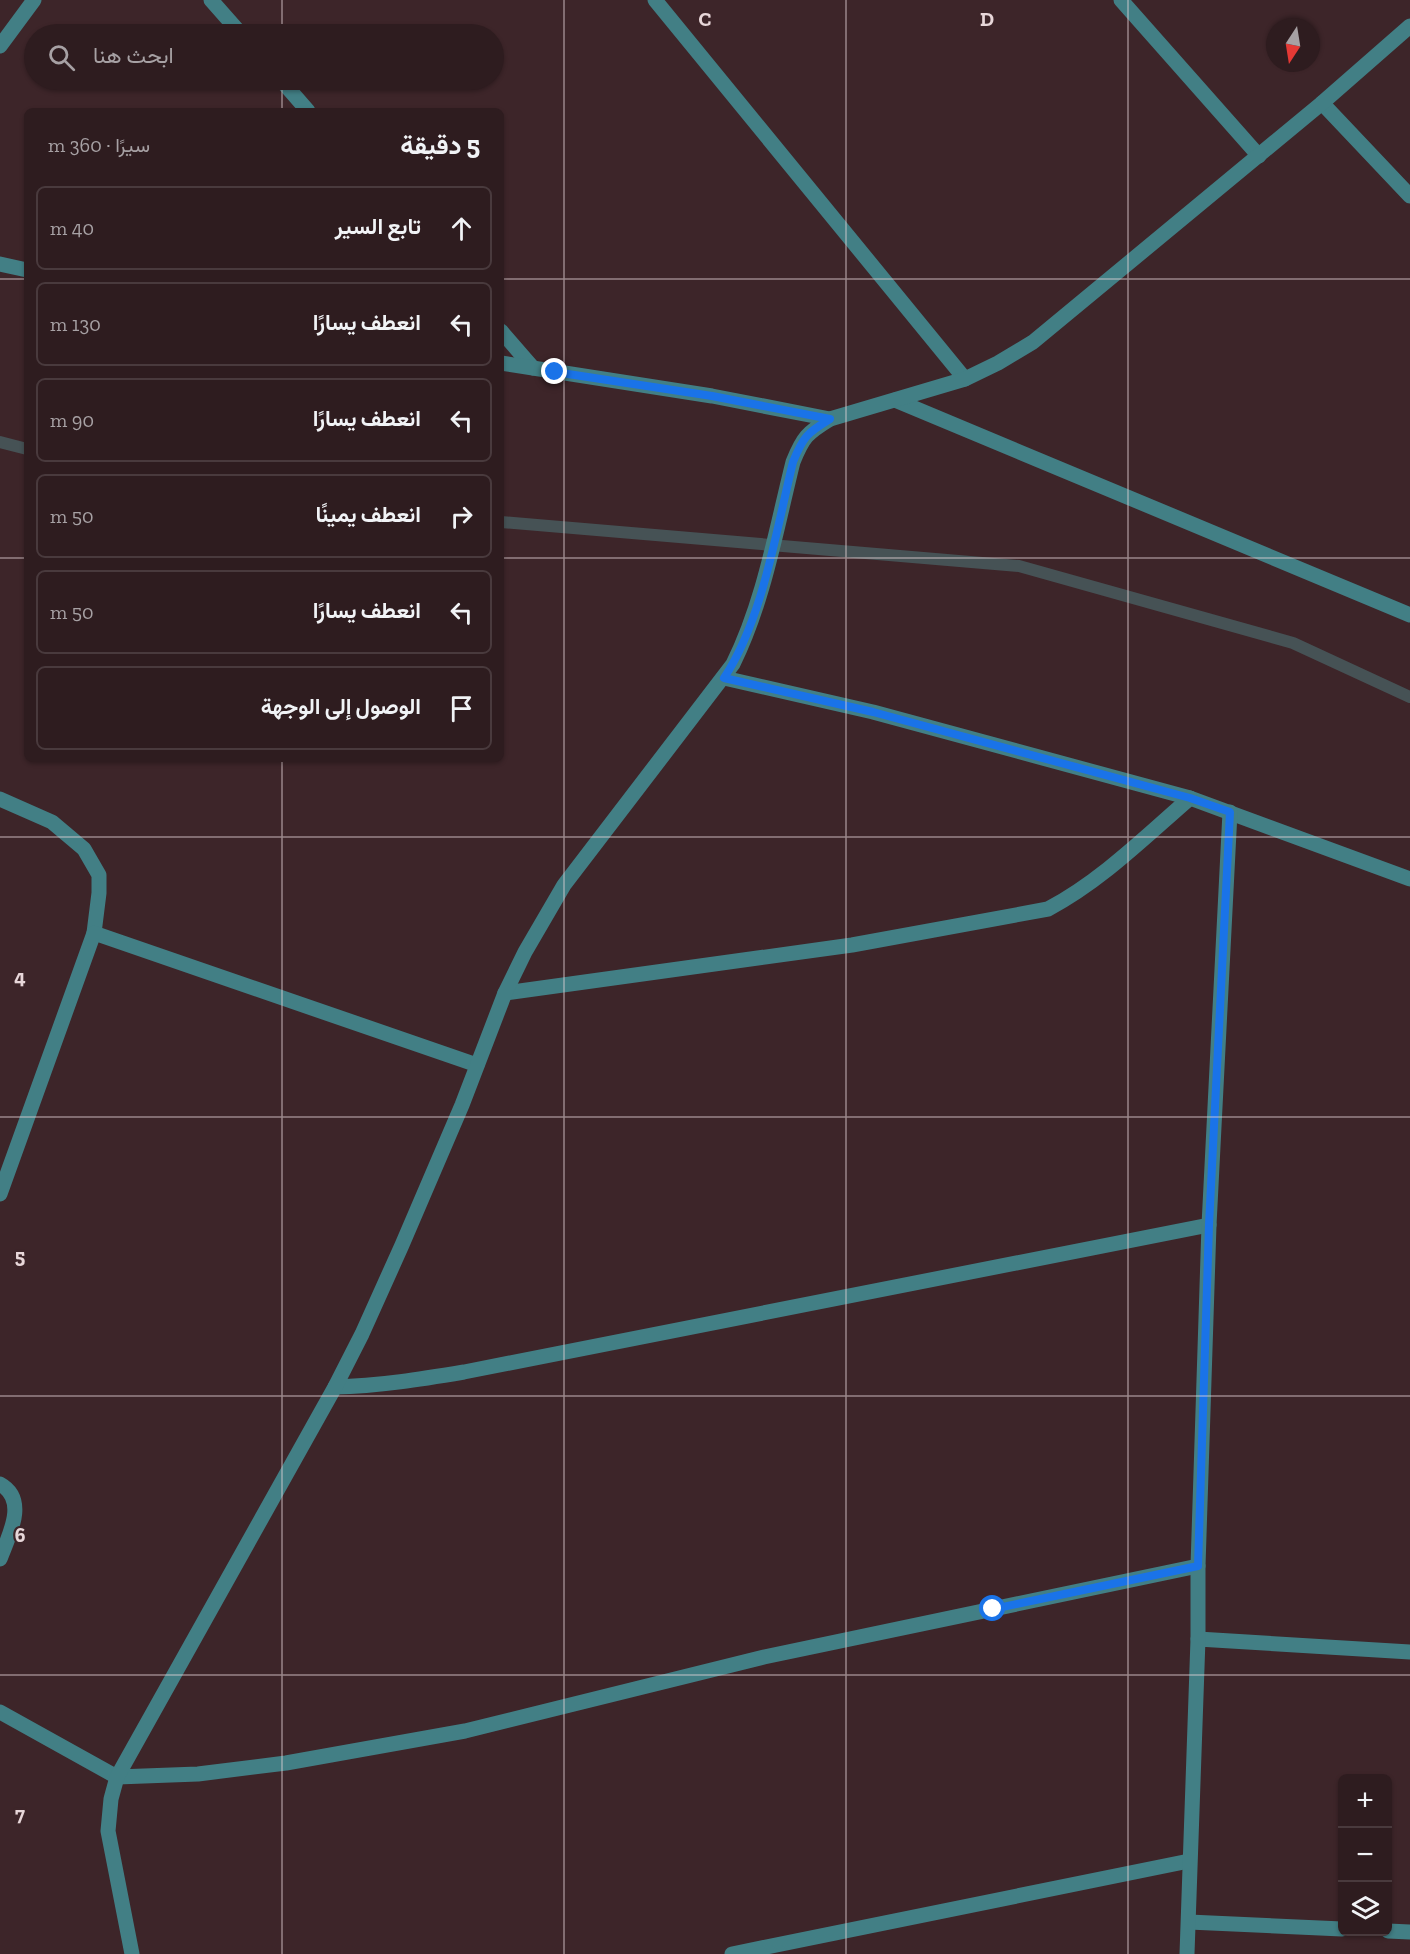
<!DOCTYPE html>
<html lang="ar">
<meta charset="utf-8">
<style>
:root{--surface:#2e1c1f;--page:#362528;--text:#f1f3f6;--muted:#a7a1a4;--line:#493a3d}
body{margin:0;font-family:"Zilla Slab",Vazirmatn,serif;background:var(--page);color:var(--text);direction:rtl}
.controls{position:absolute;right:18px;bottom:18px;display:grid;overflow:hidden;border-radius:9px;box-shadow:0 2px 4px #0004}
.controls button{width:54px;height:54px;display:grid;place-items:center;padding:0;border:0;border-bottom:2px solid var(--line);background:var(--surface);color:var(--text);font:30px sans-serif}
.compass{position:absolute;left:1266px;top:18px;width:54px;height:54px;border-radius:50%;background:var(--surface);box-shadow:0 2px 4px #0004;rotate:192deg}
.stop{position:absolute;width:18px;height:18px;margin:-14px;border:4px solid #1a73e8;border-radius:50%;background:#fff}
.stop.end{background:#1a73e8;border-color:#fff;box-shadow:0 2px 6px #0008}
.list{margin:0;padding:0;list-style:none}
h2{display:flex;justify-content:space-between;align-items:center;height:78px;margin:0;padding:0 24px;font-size:26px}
h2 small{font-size:20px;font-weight:400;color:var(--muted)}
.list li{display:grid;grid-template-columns:39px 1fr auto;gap:18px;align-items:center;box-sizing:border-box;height:84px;margin:0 12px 12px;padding:0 12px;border:2px solid var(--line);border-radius:9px}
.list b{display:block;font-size:22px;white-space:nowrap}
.list em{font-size:20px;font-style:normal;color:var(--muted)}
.icon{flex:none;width:33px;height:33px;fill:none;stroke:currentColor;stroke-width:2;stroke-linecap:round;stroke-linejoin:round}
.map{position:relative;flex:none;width:1410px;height:1954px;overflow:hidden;direction:ltr}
.search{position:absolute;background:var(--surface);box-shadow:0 2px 4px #0004;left:24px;top:24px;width:480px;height:66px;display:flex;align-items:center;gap:15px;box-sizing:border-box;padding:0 21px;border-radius:33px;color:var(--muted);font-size:22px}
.panel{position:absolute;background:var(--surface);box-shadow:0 2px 4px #0004;left:24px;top:108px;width:480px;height:654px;border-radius:9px;direction:rtl}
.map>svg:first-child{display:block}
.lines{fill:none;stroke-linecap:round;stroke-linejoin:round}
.stream{stroke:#465255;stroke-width:12}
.minor{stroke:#427f85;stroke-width:15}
.route{stroke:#1a73e8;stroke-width:8}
.grid{fill:none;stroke:#e8d7d9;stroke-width:1.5;stroke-opacity:0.55}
.grid-label{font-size:20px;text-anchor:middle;font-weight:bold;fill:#e8d7d9;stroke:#3d2529;stroke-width:4.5;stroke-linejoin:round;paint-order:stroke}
</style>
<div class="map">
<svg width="1410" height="1954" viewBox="0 0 1410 1954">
<rect width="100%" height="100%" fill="#3d2529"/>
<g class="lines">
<g class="stream">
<path d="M 0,442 L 27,449"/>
<path d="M 501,522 L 1019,566 L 1293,643 L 1410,697"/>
</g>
<g class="minor">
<path d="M 211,0 L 241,34"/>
<path d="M 655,0 L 965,379"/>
<path d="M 1121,0 L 1259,156"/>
<path d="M 0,46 L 34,0"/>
<path d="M 281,80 L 308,111"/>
<path d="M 1322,103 L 1410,196"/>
<path d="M 0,264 L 27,270"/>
<path d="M 501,331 L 533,368"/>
<path d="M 501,363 L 712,396 L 830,419"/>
<path d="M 895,400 L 1410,615"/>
<path d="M 724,678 L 873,712 L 1190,798 L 1410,879"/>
<path d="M 0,799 L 52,822 L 84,849 L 99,875 L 99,893 L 94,933"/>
<path d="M 505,993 L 852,945 L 1048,909 C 1101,881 1145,837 1190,798"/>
<path d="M 0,1194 L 94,933 L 477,1065"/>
<path d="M 335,1387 C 379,1386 422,1379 464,1372 L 1209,1225"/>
<path d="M 0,1484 C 29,1500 8,1537 0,1559"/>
<path d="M 1198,1639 L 1410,1652"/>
<path d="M 0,1712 L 117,1777 L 198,1774 L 286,1763 L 465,1731 L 764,1657 L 1198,1566"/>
<path d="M 1189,1922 L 1342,1929"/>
<path d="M 1388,1931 L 1410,1932"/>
<path d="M 132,1954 L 108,1831 L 111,1799 L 117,1777 L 335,1387 L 362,1334 L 402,1245 L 462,1105 L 505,993 L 525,952 L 564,885 L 733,664 C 764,601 776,530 793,462 C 803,437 807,433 830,419 L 965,379 L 998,363 L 1033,342 L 1322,103 L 1410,26"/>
<path d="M 732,1954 L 1189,1861"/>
<path d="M 1187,1954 L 1198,1639 L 1198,1566 L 1209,1225 L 1230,812"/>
</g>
</g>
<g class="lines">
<path class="route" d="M 555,372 L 712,396 L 830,419 C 807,433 803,437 793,462 C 776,531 763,619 724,678 L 873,712 L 1190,798 L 1230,812 L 1209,1225 L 1198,1566 L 993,1609"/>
</g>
<path class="grid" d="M 282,0 L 282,34M 564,0 L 564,1954M 846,0 L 846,1954M 1128,0 L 1128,1954M 282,80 L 282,111M 0,279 L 27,279M 501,279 L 1410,279M 0,558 L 27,558M 501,558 L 1410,558M 282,759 L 282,1954M 0,837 L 1410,837M 0,1117 L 1410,1117M 0,1396 L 1410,1396M 0,1675 L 1410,1675"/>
<g class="grid-label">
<text x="705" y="26">C</text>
<text x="987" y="26">D</text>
<text x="20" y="984">4</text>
<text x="20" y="1263">5</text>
<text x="20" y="1542">6</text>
<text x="20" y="1821">7</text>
</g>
</svg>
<div class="controls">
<button>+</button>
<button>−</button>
<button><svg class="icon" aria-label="layers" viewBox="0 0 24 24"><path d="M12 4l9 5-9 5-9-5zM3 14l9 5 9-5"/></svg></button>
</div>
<svg class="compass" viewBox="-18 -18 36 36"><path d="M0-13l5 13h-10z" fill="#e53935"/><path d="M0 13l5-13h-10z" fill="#a7a1a4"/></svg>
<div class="stop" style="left:993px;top:1609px"></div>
<div class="stop end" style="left:555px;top:372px"></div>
<div class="search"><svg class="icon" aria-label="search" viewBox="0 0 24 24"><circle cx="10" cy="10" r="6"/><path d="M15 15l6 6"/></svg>ابحث هنا</div>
<section class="panel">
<h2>5 دقيقة<small>سيرًا · 360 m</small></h2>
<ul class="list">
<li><svg class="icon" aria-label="ahead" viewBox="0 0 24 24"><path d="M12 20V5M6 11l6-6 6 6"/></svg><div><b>تابع السير</b></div><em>40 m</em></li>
<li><svg class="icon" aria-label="left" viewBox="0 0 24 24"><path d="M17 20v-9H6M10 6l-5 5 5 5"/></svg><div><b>انعطف يسارًا</b></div><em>130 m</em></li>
<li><svg class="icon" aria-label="left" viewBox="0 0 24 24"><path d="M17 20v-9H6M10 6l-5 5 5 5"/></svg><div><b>انعطف يسارًا</b></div><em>90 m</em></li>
<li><svg class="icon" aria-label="right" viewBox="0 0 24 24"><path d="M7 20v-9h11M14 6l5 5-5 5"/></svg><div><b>انعطف يمينًا</b></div><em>50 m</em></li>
<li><svg class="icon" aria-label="left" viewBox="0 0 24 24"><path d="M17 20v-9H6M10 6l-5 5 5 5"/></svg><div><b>انعطف يسارًا</b></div><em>50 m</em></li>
<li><svg class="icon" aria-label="arrive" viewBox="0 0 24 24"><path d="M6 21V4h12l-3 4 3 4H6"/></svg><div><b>الوصول إلى الوجهة</b></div></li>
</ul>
</section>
</div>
